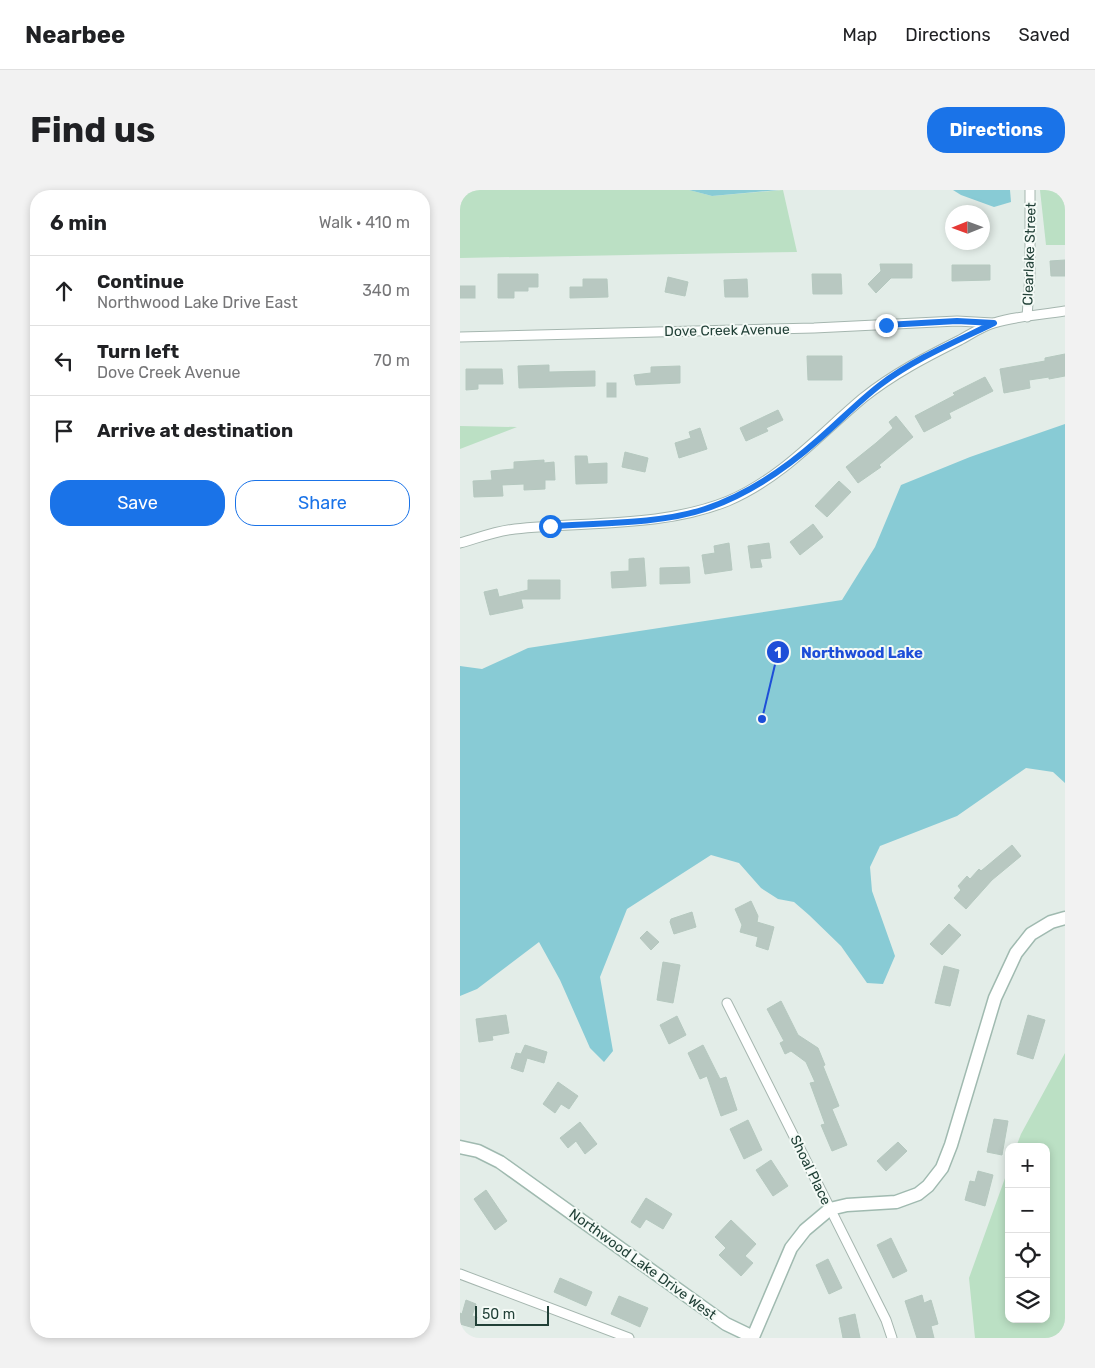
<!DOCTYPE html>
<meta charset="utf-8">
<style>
:root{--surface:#fff;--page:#f2f2f2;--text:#202124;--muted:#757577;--line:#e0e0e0;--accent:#1a73e8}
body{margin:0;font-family:Rubik,sans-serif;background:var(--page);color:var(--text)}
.controls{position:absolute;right:15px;bottom:15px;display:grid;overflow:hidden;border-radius:10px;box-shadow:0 2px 8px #0003}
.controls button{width:45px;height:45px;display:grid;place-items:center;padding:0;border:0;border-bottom:1px solid var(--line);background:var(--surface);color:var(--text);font:25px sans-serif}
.compass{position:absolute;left:485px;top:15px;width:45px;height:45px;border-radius:50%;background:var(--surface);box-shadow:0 2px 8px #0003;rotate:269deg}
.scale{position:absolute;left:15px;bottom:12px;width:74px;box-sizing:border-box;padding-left:5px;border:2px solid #214037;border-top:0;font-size:14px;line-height:18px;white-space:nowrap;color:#214037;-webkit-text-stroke:4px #f4faf6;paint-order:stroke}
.stop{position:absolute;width:15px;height:15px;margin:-11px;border:4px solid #1a73e8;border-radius:50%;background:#fff}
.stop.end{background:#1a73e8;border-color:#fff;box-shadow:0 1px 5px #0008}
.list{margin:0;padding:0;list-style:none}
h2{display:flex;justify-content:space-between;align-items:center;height:65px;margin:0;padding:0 20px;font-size:21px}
h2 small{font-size:16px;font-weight:400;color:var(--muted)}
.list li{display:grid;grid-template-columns:32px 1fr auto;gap:15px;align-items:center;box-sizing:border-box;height:70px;padding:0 20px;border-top:1px solid var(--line)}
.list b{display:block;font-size:19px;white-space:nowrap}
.list p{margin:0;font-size:16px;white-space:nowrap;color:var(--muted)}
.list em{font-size:16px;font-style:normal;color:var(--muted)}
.actions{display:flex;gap:10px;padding:15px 20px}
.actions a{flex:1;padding:11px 0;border:1px solid var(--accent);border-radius:20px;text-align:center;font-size:18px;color:var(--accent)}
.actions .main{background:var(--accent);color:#fff}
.icon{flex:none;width:28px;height:28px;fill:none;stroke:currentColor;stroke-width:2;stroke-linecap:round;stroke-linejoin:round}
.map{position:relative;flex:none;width:605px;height:1148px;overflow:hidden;border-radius:20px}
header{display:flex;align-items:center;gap:30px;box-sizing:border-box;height:70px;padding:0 25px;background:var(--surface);border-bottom:1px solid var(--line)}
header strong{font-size:24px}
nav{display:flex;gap:28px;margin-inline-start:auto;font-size:18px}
.intro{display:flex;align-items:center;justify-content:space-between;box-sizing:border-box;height:120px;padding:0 30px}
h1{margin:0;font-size:35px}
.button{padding:12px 22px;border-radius:20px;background:var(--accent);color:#fff;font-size:18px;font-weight:700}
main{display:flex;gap:30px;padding:0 30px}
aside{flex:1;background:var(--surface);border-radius:20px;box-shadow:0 2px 8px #0003}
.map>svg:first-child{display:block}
.green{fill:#bbe0c4}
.water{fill:#88cbd5}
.building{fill:#b8c8c1;stroke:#b5c8bf}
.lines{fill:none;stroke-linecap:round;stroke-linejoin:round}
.street-casing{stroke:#a5b6af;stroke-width:11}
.secondary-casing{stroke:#a0bab0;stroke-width:15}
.street{stroke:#fff;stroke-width:9}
.secondary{stroke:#fff;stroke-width:12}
.route{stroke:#1a73e8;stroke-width:6}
.labels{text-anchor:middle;stroke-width:4;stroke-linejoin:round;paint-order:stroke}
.street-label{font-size:14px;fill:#214037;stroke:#f4faf6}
.leader{fill:none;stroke:#1d4ed8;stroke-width:2}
.callout-dot{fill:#1d4ed8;stroke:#f4faf6;stroke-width:2}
.mark-label{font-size:15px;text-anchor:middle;font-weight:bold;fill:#fff}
.callout-label{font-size:15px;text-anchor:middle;font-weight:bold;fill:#1d4ed8;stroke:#f4faf6;stroke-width:4;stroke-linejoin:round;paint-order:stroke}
</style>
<header>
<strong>Nearbee</strong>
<nav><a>Map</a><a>Directions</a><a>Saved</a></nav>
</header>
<div class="intro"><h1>Find us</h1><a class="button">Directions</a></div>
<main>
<aside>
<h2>6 min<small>Walk · 410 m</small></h2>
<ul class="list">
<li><svg class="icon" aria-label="ahead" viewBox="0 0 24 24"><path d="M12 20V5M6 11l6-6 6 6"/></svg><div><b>Continue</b><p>Northwood Lake Drive East</p></div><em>340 m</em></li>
<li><svg class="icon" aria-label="left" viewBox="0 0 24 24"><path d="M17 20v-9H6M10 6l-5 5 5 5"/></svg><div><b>Turn left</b><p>Dove Creek Avenue</p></div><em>70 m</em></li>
<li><svg class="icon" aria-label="arrive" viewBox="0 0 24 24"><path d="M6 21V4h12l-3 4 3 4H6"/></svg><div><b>Arrive at destination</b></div></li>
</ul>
<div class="actions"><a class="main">Save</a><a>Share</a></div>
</aside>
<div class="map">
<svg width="605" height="1148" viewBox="0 0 605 1148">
<rect width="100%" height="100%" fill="#e3ede8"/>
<g class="green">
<path d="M 0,0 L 229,0 L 252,6 L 323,0 L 337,62 L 0,68 Z"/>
<path d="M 580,0 L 605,0 L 605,55 L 586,55 Z"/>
<path d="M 0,236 L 57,237 L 0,259 Z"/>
<path d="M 605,863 L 605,1148 L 515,1148 L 509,1088 L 549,977 L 549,1129 L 586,1129 L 586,957 L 556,957 L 561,944 Z"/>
</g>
<g class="water">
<path d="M 229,0 L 319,0 L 252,6 Z"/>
<path d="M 493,0 L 550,0 L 551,12 L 534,17 L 501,5 Z"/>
<path d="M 605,234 L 605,593 L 593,582 L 566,578 L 497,626 L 420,656 L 410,677 L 412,701 L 435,766 L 423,794 L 407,793 L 381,756 L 349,725 L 334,712 L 318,709 L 301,698 L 279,673 L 251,665 L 167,719 L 140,787 L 153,861 L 144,872 L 130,858 L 100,790 L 79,752 L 17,799 L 0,806 L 0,476 L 22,479 L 68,458 L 382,410 L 415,357 L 441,295 L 510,267 Z"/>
</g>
<g class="building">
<path d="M 605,70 L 605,86 L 591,86 L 590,71 Z"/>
<path d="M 420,74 L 452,74 L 452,88 L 431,88 L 416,103 L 408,94 L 421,81 Z"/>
<path d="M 492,75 L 530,75 L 530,90 L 492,91 Z"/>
<path d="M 38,84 L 78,84 L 78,97 L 68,97 L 68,101 L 54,101 L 54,108 L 38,108 Z"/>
<path d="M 352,84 L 381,84 L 382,104 L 353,104 Z"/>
<path d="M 208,87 L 228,92 L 225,106 L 205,102 Z"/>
<path d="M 123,89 L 147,89 L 148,107 L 110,108 L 110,97 L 123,97 Z"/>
<path d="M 287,89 L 288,107 L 265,107 L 264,90 Z"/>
<rect x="0" y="96" width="15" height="12"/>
<path d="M 605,164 L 605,186 L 589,189 L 589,187 L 569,190 L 570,198 L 544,203 L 540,179 L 585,171 L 585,168 Z"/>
<path d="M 347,166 L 382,166 L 382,190 L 348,190 Z"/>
<path d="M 89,175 L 89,182 L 135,181 L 135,196 L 59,198 L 58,176 Z"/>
<path d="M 220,176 L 220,193 L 176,195 L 174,185 L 191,183 L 191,177 Z"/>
<path d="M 6,179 L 42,179 L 43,194 L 18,194 L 18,199 L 6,200 Z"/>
<path d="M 525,187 L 533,201 L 489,223 L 491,228 L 464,242 L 455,226 L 495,205 L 493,203 Z"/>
<rect x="147" y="193" width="9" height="14"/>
<path d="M 318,220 L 323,230 L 306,238 L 308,241 L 286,251 L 280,238 Z"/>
<path d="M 436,226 L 453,247 L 419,275 L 421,277 L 398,293 L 386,277 L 416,253 L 433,238 L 429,232 Z"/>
<path d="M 240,238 L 247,259 L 219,268 L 215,253 L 231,248 L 229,242 Z"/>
<path d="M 165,262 L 188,268 L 185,282 L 162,277 Z"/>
<path d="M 115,266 L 127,266 L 128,274 L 147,273 L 147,293 L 116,294 Z"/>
<path d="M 84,270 L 84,273 L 94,272 L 95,290 L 85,290 L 85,299 L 64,300 L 64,294 L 42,295 L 43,306 L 14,307 L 13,291 L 32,290 L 31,281 L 54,279 L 54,272 Z"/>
<path d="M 379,291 L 391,302 L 367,327 L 355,316 Z"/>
<path d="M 353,334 L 363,347 L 340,365 L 330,352 Z"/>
<path d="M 269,353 L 272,380 L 245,384 L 242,365 L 255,363 L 254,356 Z"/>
<path d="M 309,353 L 311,368 L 300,369 L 302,377 L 291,378 L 288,356 Z"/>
<path d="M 184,368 L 186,396 L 152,398 L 151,382 L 169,381 L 169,369 Z"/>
<path d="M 229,377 L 230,393 L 200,394 L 200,378 Z"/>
<path d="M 68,390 L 100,390 L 100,409 L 61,409 L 63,418 L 30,425 L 24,402 L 37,399 L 39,407 L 68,400 Z"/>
<path d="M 552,655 L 561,666 L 532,690 L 506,719 L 494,708 L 501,700 L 498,696 L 507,686 L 510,689 L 519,679 L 521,681 Z"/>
<path d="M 291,711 L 298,726 L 297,732 L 314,737 L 308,760 L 296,756 L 298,747 L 280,742 L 282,735 L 275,719 Z"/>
<path d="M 232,722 L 236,737 L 214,744 L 210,732 L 211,729 Z"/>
<path d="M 489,734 L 501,745 L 482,765 L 470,754 Z"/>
<path d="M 187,741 L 199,752 L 191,760 L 180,748 Z"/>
<path d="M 203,772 L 220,775 L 213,813 L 197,810 Z"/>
<path d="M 484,776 L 499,780 L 490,816 L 475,813 Z"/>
<path d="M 321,811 L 338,845 L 358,858 L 365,875 L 363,876 L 379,916 L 372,919 L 387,955 L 372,961 L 361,935 L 365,934 L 350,893 L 355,892 L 346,872 L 331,861 L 325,864 L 320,853 L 324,851 L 307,819 Z"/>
<path d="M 46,825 L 49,843 L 32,846 L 33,850 L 19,852 L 16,829 Z"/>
<path d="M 568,825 L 585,830 L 573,869 L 557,864 Z"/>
<path d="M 217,826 L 226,845 L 209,854 L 200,835 Z"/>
<path d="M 65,855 L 87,862 L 84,873 L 67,868 L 63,882 L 51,878 L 56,863 L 61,864 Z"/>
<path d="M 243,855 L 260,889 L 266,887 L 277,920 L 261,926 L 247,886 L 240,889 L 228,863 Z"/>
<path d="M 98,892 L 118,906 L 109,919 L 101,914 L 95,923 L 83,914 Z"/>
<path d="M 534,929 L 548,931 L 542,965 L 527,962 Z"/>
<path d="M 288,930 L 302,960 L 284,969 L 270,939 Z"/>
<path d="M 120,932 L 137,954 L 125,964 L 116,951 L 108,958 L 100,948 Z"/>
<path d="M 438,952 L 447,961 L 426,981 L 417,971 Z"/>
<path d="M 311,970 L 328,996 L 313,1006 L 296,980 Z"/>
<path d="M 518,981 L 533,985 L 525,1016 L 505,1010 L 510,991 L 515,992 Z"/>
<path d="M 26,1000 L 47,1031 L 35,1040 L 14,1009 Z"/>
<path d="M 186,1008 L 212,1024 L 203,1039 L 186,1029 L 180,1038 L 171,1032 Z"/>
<path d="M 271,1030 L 296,1054 L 285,1066 L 293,1073 L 281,1086 L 259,1065 L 266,1058 L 255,1047 Z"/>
<path d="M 431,1048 L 447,1081 L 433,1088 L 417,1055 Z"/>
<path d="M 368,1069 L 382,1098 L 369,1104 L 356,1075 Z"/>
<path d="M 100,1088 L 132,1102 L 126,1116 L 94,1102 Z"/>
<path d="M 462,1105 L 464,1113 L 471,1110 L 478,1134 L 471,1136 L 474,1148 L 457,1148 L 445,1111 Z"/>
<path d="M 159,1106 L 188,1118 L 180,1137 L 151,1124 Z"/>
<path d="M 6,1110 L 16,1114 L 12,1126 L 17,1127 L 14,1138 L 0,1134 L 0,1123 L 2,1124 Z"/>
<path d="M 395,1124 L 400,1148 L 383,1148 L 379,1128 Z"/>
</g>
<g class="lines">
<g class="street-casing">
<g id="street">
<path d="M 567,127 L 570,84 L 570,0"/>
<path d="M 0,147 L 354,138 L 497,131 L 533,133"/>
<path d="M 0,353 C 18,348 36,341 55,339 C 125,331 201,338 268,311 C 322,288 359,245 403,208 C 433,184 466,167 500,150 C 511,144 523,136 534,133 C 556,126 582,125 605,121"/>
<path d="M 267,813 L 426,1130 L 432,1148"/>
<path d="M 0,1084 L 169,1148"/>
</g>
</g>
<g class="secondary-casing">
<path id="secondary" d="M 0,957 L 18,961 L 40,972 L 266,1134 L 293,1147 L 331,1058 L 345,1040 L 370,1019 L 387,1015 L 436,1012 L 458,1004 L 468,996 L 482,978 L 491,955 L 535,808 L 556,763 L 571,744 L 591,732 L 605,728"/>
</g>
<use href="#street" class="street"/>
<use href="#secondary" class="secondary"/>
</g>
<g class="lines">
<path class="route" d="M 90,336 C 137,333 201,334 245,319 C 287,305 324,280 358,250 C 379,232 398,212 420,195 C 454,169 495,152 534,133 L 497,131 L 426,135"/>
</g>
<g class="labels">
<g class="street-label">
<text transform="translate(569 64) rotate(-88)" y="5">Clearlake Street</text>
<text transform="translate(267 140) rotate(-1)" y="5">Dove Creek Avenue</text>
<text transform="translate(351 980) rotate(64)" y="5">Shoal Place</text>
<text transform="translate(183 1074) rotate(36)" y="5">Northwood Lake Drive West</text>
</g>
</g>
<path class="leader" d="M302 529L318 462"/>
<g class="callout-dot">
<circle cx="302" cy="529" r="5"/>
<circle cx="318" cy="462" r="12"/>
</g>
<g class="mark-label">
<text x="318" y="468">1</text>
</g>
<g class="callout-label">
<text x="402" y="468">Northwood Lake</text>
</g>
</svg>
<div class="controls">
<button>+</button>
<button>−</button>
<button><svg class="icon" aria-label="locate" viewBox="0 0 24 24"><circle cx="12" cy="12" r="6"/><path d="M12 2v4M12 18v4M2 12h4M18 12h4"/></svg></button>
<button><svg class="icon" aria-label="layers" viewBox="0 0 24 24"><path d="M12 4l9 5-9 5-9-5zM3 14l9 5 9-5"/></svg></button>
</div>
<svg class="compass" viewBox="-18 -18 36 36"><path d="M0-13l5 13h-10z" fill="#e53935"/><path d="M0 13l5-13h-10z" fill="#757577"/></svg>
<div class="scale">50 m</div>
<div class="stop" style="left:90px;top:336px"></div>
<div class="stop end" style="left:426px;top:135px"></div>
</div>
</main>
